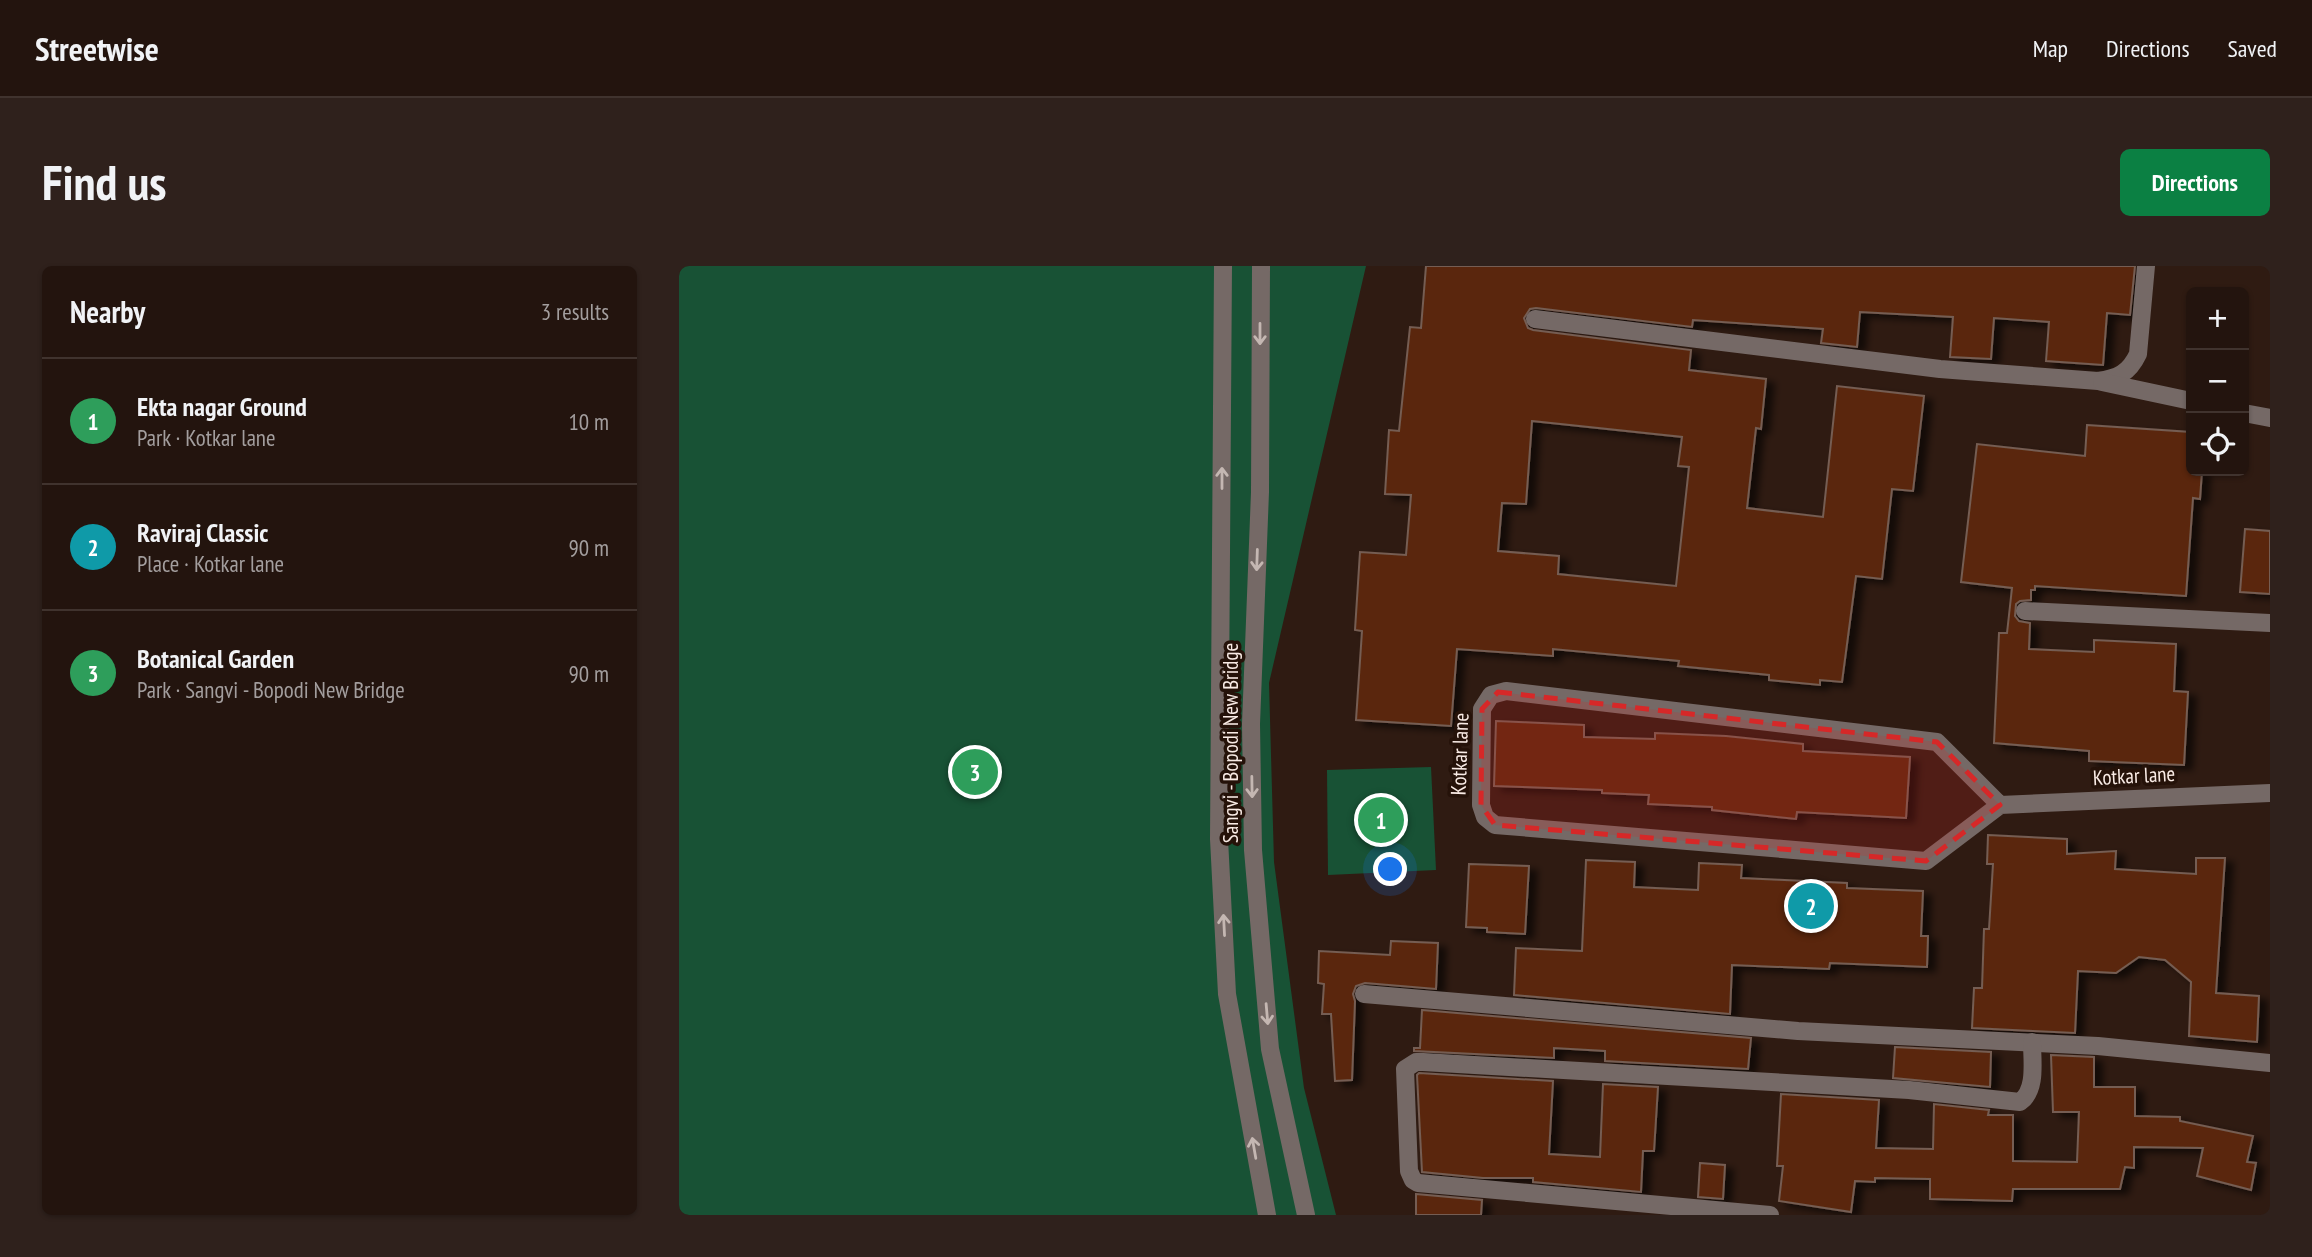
<!DOCTYPE html>
<meta charset="utf-8">
<style>
:root{--surface:#23140e;--page:#2f211c;--text:#f1f3f6;--muted:#a39e9e;--line:#40332e;--accent:#0b8043}
body{margin:0;font-family:"PT Sans Narrow",sans-serif;background:var(--page);color:var(--text)}
.controls{position:absolute;right:21px;top:21px;display:grid;overflow:hidden;border-radius:10px;box-shadow:0 2px 5px #0004}
.controls button{width:63px;height:63px;display:grid;place-items:center;padding:0;border:0;border-bottom:2px solid var(--line);background:var(--surface);color:var(--text);font:35px sans-serif}
.you{position:absolute;left:712px;top:604px;width:24px;height:24px;margin:-18px;border:5px solid #fff;border-radius:50%;background:#1a73e8;box-shadow:0 0 0 10px #1a73e833}
.badge{display:grid;place-items:center;width:46px;height:46px;border-radius:50%;background:var(--accent);color:#fff;font-size:23px;font-weight:700}
.pin{position:absolute;translate:-50% -50%;border:4px solid #fff;box-shadow:0 2px 7px #0006}
.list{margin:0;padding:0;list-style:none}
h2{display:flex;justify-content:space-between;align-items:center;height:91px;margin:0;padding:0 28px;font-size:30px}
h2 small{font-size:23px;font-weight:400;color:var(--muted)}
.list li{display:grid;grid-template-columns:46px 1fr auto;gap:21px;align-items:center;box-sizing:border-box;height:126px;padding:0 28px;border-top:2px solid var(--line)}
.list b{display:block;font-size:26px;white-space:nowrap}
.list p{margin:0;font-size:23px;white-space:nowrap;color:var(--muted)}
.list em{font-size:23px;font-style:normal;color:var(--muted)}
.icon{flex:none;width:38px;height:38px;fill:none;stroke:currentColor;stroke-width:2;stroke-linecap:round;stroke-linejoin:round}
.map{position:relative;flex:none;width:1591px;height:949px;overflow:hidden;border-radius:10px}
header{display:flex;align-items:center;gap:42px;box-sizing:border-box;height:98px;padding:0 35px;background:var(--surface);border-bottom:2px solid var(--line)}
header strong{font-size:33px}
nav{display:flex;gap:38px;margin-inline-start:auto;font-size:24px}
.intro{display:flex;align-items:center;justify-content:space-between;box-sizing:border-box;height:168px;padding:0 42px}
h1{margin:0;font-size:49px}
.button{padding:18px 32px;border-radius:10px;background:var(--accent);color:#fff;font-size:24px;font-weight:700}
main{display:flex;gap:42px;padding:0 42px}
aside{flex:1;background:var(--surface);border-radius:10px;box-shadow:0 2px 5px #0004}
.map>svg:first-child{display:block}
.green{fill:#185235}
.building{fill:#5a280d;stroke:#755d52;stroke-width:2;fill-rule:evenodd;filter:url(#shadow)}
.lines{fill:none;stroke-linecap:round;stroke-linejoin:round}
.minor{stroke:#756966;stroke-width:18}
.oneway{stroke:#c4b7b2}
.marked{fill:#d62828;fill-opacity:0.2;stroke:#d62828;stroke-width:5;stroke-dasharray:14 9;stroke-linejoin:round}
.labels{text-anchor:middle;stroke-width:7;stroke-linejoin:round;paint-order:stroke}
.street-label{font-size:21px;fill:#f9ebe5;stroke:#251209}
</style>
<header>
<strong>Streetwise</strong>
<nav><a>Map</a><a>Directions</a><a>Saved</a></nav>
</header>
<div class="intro"><h1>Find us</h1><a class="button">Directions</a></div>
<main>
<aside>
<h2>Nearby<small>3 results</small></h2>
<ul class="list">
<li><span class="badge" style="background:#2e9e5b">1</span><div><b>Ekta nagar Ground</b><p>Park · Kotkar lane</p></div><em>10 m</em></li>
<li><span class="badge" style="background:#0f9aa8">2</span><div><b>Raviraj Classic</b><p>Place · Kotkar lane</p></div><em>90 m</em></li>
<li><span class="badge" style="background:#2e9e5b">3</span><div><b>Botanical Garden</b><p>Park · Sangvi - Bopodi New Bridge</p></div><em>90 m</em></li>
</ul>
</aside>
<div class="map">
<svg width="1591" height="949" viewBox="0 0 1591 949">
<defs>
<filter id="shadow"><feDropShadow dx="8" dy="4.5" stdDeviation="3.5" flood-color="#0009"/></filter>
</defs>
<rect width="100%" height="100%" fill="#2f1b12"/>
<g class="green">
<path d="M 0,0 L 687,0 L 590,417 L 595,596 L 625,822 L 657,949 L 0,949 Z"/>
<path d="M 752,501 L 757,604 L 649,609 L 648,504 Z"/>
</g>
<g class="building">
<path d="M 747,0 L 1456,0 L 1451,49 L 1428,47 L 1424,99 L 1367,95 L 1370,56 L 1315,52 L 1312,93 L 1271,91 L 1274,51 L 1181,46 L 1178,81 L 1142,77 L 1144,63 L 1014,54 L 1013,61 L 857,42 L 851,43 L 845,52 L 849,62 L 854,64 L 1012,84 L 1010,104 L 1087,113 L 1082,163 L 1077,162 L 1068,242 L 1144,251 L 1158,120 L 1245,130 L 1234,225 L 1213,223 L 1203,313 L 1177,310 L 1163,416 L 1141,414 L 1141,419 L 1090,414 L 1090,409 L 999,400 L 1000,395 L 874,383 L 874,390 L 778,383 L 772,460 L 677,454 L 683,365 L 676,364 L 681,286 L 727,289 L 732,229 L 706,228 L 710,164 L 720,165 L 731,61 L 742,62 ZM 853,155 L 1003,171 L 999,200 L 1010,201 L 997,320 L 879,308 L 880,290 L 819,285 L 823,237 L 847,238 Z"/>
<path d="M 1408,159 L 1512,166 L 1512,205 L 1523,205 L 1521,233 L 1514,232 L 1507,330 L 1356,320 L 1356,324 L 1352,324 L 1352,334 L 1341,335 L 1337,338 L 1336,350 L 1340,355 L 1351,357 L 1350,383 L 1415,386 L 1415,374 L 1497,378 L 1495,425 L 1509,426 L 1505,499 L 1410,495 L 1410,485 L 1315,477 L 1320,367 L 1328,367 L 1333,322 L 1282,316 L 1298,178 L 1406,190 Z"/>
<path d="M 1566,263 L 1591,265 L 1591,328 L 1561,326 Z"/>
<path d="M 817,455 L 905,459 L 905,471 L 976,473 L 976,467 L 1047,470 L 1124,478 L 1124,485 L 1231,491 L 1227,552 L 1118,546 L 1117,553 L 1033,544 L 1033,541 L 969,538 L 970,529 L 923,527 L 923,524 L 815,520 Z"/>
<path d="M 1309,569 L 1388,573 L 1388,588 L 1437,585 L 1436,603 L 1517,608 L 1517,592 L 1546,592 L 1537,727 L 1580,730 L 1578,776 L 1510,770 L 1512,716 L 1486,694 L 1460,691 L 1437,707 L 1399,705 L 1396,767 L 1293,762 L 1295,722 L 1303,722 L 1305,663 L 1310,663 L 1314,598 L 1308,598 Z"/>
<path d="M 907,594 L 956,596 L 955,621 L 1019,624 L 1020,597 L 1063,599 L 1062,612 L 1168,617 L 1168,622 L 1244,625 L 1242,670 L 1249,670 L 1248,701 L 1151,697 L 1150,703 L 1053,699 L 1051,748 L 835,729 L 837,682 L 903,685 Z"/>
<path d="M 790,598 L 850,600 L 846,668 L 808,666 L 808,662 L 787,661 Z"/>
<path d="M 712,675 L 759,677 L 757,723 L 686,717 L 677,720 L 674,728 L 676,735 L 673,814 L 656,815 L 652,748 L 643,748 L 645,718 L 639,717 L 640,685 L 711,689 Z"/>
<path d="M 743,744 L 1072,772 L 1069,803 L 926,795 L 926,785 L 875,782 L 875,792 L 735,785 L 735,782 L 741,782 Z"/>
<path d="M 1216,781 L 1312,786 L 1311,821 L 1214,812 Z"/>
<path d="M 1372,789 L 1415,791 L 1415,821 L 1456,821 L 1456,850 L 1501,851 L 1501,855 L 1574,870 L 1568,896 L 1577,897 L 1572,924 L 1518,910 L 1524,882 L 1455,881 L 1455,902 L 1446,901 L 1441,923 L 1334,923 L 1333,935 L 1251,933 L 1251,913 L 1196,912 L 1196,916 L 1176,915 L 1172,946 L 1100,935 L 1104,900 L 1098,900 L 1102,828 L 1200,834 L 1197,882 L 1254,883 L 1255,838 L 1310,844 L 1309,849 L 1334,849 L 1334,895 L 1398,896 L 1400,846 L 1374,846 Z"/>
<path d="M 740,807 L 874,815 L 870,888 L 921,891 L 924,818 L 979,821 L 975,885 L 964,885 L 962,926 L 854,916 L 854,912 L 804,912 L 743,906 L 738,809 Z"/>
<path d="M 1021,897 L 1046,899 L 1044,933 L 1019,931 Z"/>
<path d="M 737,928 L 803,934 L 802,949 L 737,949 Z"/>
</g>
<g class="lines">
<g class="minor">
<path d="M 544,0 L 540,573 L 548,728 L 588,949"/>
<path d="M 582,0 L 581,226 L 572,458 L 574,584 L 591,783 L 627,949"/>
<path d="M 856,53 L 1261,103 L 1419,115 C 1439,112 1450,107 1459,88 L 1467,0"/>
<path d="M 1423,116 L 1512,135"/>
<path d="M 1565,147 L 1591,152"/>
<path d="M 1346,345 L 1591,357"/>
<path d="M 1321,539 L 1258,476 L 827,425 L 812,429 L 803,443 L 802,539 L 806,551 L 816,559 L 1247,595 L 1321,539 L 1591,527"/>
<path d="M 685,728 L 1119,765 L 1419,780 L 1591,797"/>
<path d="M 1091,949 L 739,917 L 734,914 L 730,905 L 726,803 L 737,796 L 744,796 L 1230,824 L 1341,836 C 1358,824 1353,795 1353,776"/>
</g>
</g>
<defs><path id="oneway-shaft" d="M-6 0H5M1.5-3L5.5 0L1.5 3" fill="none" stroke-width="1.6" stroke-linecap="round" stroke-linejoin="round" transform="scale(1.75)"/></defs>
<g class="oneway">
<use href="#oneway-shaft" transform="translate(581 68) rotate(90)"/>
<use href="#oneway-shaft" transform="translate(543 212) rotate(-90)"/>
<use href="#oneway-shaft" transform="translate(578 294) rotate(92)"/>
<use href="#oneway-shaft" transform="translate(573 521) rotate(89)"/>
<use href="#oneway-shaft" transform="translate(545 659) rotate(-93)"/>
<use href="#oneway-shaft" transform="translate(588 748) rotate(85)"/>
<use href="#oneway-shaft" transform="translate(575 882) rotate(-100)"/>
</g>
<path class="marked" d="M 819,426 L 1258,476 L 1321,539 L 1247,595 L 816,559 L 802,539 L 803,443 Z"/>
<g class="labels">
<g class="street-label">
<text transform="translate(552 477) rotate(-90)" y="7">Sangvi - Bopodi New Bridge</text>
<text transform="translate(781 488) rotate(-88)" y="7">Kotkar lane</text>
<text transform="translate(1455 510) rotate(-3)" y="7">Kotkar lane</text>
</g>
</g>
</svg>
<div class="controls">
<button>+</button>
<button>−</button>
<button><svg class="icon" aria-label="locate" viewBox="0 0 24 24"><circle cx="12" cy="12" r="6"/><path d="M12 2v4M12 18v4M2 12h4M18 12h4"/></svg></button>
</div>
<div class="you"></div>
<div class="pin badge" style="left:702px;top:554px;background:#2e9e5b">1</div>
<div class="pin badge" style="left:1132px;top:640px;background:#0f9aa8">2</div>
<div class="pin badge" style="left:296px;top:506px;background:#2e9e5b">3</div>
</div>
</main>
